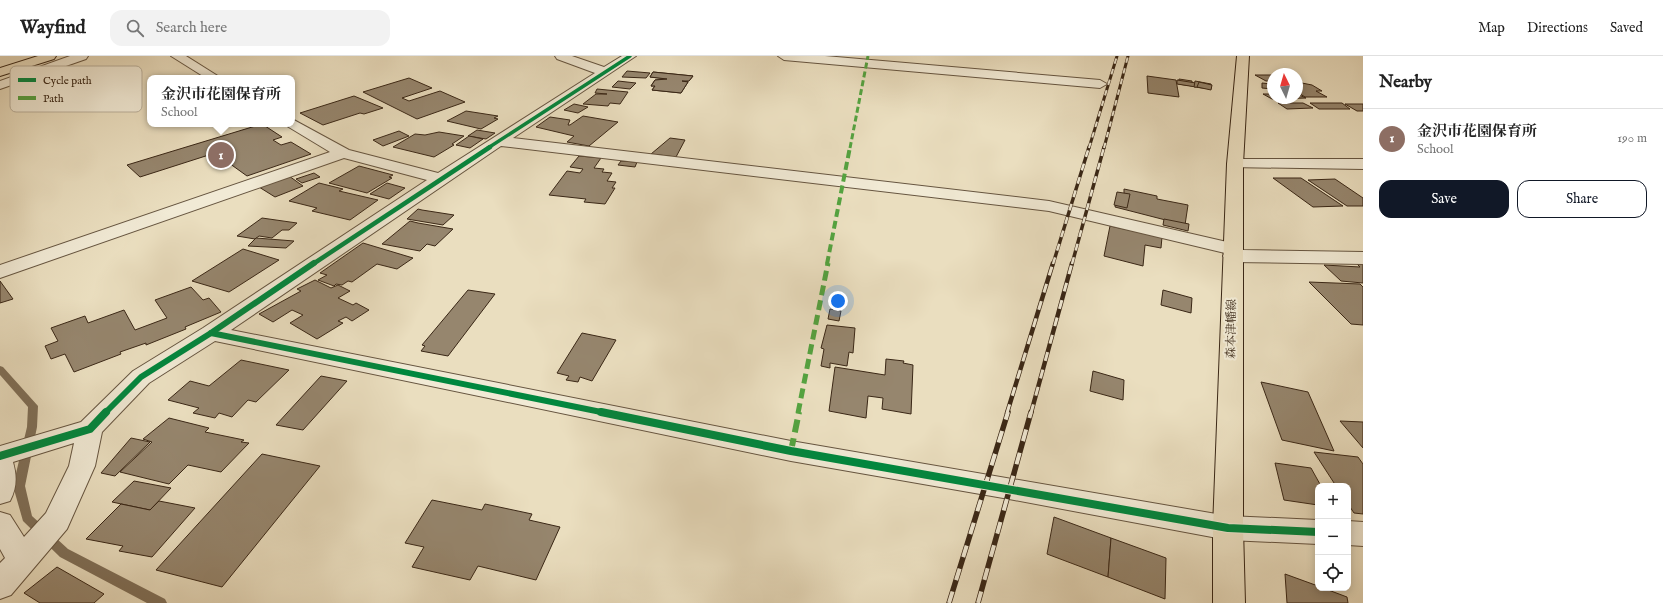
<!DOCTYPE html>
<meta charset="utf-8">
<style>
:root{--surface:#fff;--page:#f2f2f2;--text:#222;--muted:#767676;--line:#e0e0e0;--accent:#111827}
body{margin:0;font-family:"IM FELL English","Noto Serif JP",serif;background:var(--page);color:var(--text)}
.controls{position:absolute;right:12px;bottom:12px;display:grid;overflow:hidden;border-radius:8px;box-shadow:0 2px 10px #0003}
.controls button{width:36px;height:36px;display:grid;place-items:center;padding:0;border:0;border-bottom:1px solid var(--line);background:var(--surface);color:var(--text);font:20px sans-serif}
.compass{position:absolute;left:1267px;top:12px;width:36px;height:36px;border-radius:50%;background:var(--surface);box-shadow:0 2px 10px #0003;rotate:355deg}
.you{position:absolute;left:838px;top:245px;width:14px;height:14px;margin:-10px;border:3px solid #fff;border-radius:50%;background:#1a73e8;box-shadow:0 0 0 6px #1a73e833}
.badge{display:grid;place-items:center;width:26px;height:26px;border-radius:50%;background:var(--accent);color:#fff;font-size:13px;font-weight:700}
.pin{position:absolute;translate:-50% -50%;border:2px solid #fff;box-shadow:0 1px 4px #0006}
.popup{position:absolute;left:147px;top:19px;width:148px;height:52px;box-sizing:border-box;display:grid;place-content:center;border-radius:8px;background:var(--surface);filter:drop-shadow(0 1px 3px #0005);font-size:13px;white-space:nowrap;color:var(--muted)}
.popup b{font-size:15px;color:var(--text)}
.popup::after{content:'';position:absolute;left:50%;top:100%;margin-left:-8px;border:8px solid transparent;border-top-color:var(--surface)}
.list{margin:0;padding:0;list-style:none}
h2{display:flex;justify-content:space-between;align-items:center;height:52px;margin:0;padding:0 16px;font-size:17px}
h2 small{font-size:13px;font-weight:400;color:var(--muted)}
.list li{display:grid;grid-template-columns:26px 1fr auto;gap:12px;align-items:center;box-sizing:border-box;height:60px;padding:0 16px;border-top:1px solid var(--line)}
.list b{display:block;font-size:15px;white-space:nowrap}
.list p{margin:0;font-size:13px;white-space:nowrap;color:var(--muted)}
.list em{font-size:13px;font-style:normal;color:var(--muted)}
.actions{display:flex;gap:8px;padding:12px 16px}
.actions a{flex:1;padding:9px 0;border:1px solid var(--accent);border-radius:12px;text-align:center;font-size:14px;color:var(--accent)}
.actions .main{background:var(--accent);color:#fff}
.icon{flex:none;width:22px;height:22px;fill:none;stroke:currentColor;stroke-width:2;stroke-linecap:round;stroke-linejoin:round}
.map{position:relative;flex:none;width:1363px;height:547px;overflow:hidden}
header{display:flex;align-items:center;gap:24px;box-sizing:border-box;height:56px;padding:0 20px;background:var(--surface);border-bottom:1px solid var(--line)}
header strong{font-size:19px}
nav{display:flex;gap:22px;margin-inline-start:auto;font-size:14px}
.search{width:280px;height:36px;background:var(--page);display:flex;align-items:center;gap:10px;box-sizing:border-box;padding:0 14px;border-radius:12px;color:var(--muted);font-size:15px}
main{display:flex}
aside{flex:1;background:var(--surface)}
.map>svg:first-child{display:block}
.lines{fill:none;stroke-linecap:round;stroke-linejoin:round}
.stream{fill:#807059;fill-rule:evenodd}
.building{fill:#96866e;stroke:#3a2716}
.minor-casing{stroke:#665540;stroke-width:2}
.major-casing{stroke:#3a2716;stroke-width:2}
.highway-casing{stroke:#3a2716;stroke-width:2}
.minor{fill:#f1ead5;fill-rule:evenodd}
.major{fill:#eadebf;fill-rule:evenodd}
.highway{fill:#eadebf;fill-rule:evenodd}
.rail-far3-casing{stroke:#3a2716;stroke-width:3}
.rail-far2-casing{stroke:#3a2716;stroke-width:3.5}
.rail-far1-casing{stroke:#3a2716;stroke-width:4.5}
.rail-casing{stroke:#3a2716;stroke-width:5.5}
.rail-far3{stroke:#f1ead5;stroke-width:2;stroke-dasharray:5.5;stroke-linecap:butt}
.rail-far2{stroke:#f1ead5;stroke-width:2.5;stroke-dasharray:7;stroke-linecap:butt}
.rail-far1{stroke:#f1ead5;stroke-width:3;stroke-dasharray:9;stroke-linecap:butt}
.rail{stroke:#f1ead5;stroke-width:4;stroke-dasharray:12;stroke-linecap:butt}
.quiet-far3{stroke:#54a340;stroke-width:3;stroke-dasharray:6 3;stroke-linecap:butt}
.quiet-far2{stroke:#54a340;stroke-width:4;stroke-dasharray:8 4;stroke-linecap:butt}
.quiet-far1{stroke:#54a340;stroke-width:5;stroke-dasharray:10 5;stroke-linecap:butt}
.quiet{stroke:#54a340;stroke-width:6;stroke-dasharray:13 6;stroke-linecap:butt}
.cycleway-far3-casing{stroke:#f1ead5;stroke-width:5}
.cycleway-far2-casing{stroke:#f1ead5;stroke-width:6}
.cycleway-far1-casing{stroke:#f1ead5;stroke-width:8}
.cycleway-casing{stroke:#f1ead5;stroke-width:10}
.cycleway-far3{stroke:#00873e;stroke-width:3.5}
.cycleway-far2{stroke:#00873e;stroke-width:4.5}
.cycleway-far1{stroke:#00873e;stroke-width:6}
.cycleway{stroke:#00873e;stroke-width:8}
.labels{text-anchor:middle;stroke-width:4;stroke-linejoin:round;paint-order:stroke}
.street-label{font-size:12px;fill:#3a2716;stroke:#f1ead5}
.key{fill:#f1ead5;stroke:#bab09c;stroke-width:1}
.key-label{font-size:11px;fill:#3a2716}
</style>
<header>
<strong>Wayfind</strong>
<div class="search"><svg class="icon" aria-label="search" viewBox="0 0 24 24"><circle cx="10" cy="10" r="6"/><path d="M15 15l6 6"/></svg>Search here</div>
<nav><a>Map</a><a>Directions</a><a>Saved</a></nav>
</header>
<main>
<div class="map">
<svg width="1363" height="547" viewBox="0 0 1363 547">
<rect width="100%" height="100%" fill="#eadebf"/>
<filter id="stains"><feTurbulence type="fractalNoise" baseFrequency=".005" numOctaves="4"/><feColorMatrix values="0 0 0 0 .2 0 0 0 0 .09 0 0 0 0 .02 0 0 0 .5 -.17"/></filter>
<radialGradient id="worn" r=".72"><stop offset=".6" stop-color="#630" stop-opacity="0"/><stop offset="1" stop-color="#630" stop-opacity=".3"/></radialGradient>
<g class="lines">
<path class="stream" d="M 0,310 L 3,311 L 38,350 L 37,371 L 25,430 L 32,460 L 68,493 L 165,543 L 167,547 L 147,547 L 60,501 L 23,465 L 13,430 L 27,371 L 28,351 L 0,319 Z"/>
</g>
<g class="building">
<path d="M 627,15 L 650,17 L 646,22 L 622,21 Z"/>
<path d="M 653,16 L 693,20 L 689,25 L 682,25 L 688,26 L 681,37 L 652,34 L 655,30 L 651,30 L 655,24 L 667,23 L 650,21 Z"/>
<path d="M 653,16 L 693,20 L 689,25 L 682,25 L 688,26 L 681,37 L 652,34 L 655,30 L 651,30 L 655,24 L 667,23 L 650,21 Z"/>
<path d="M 1255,19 L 1273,19 L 1273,25 L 1266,25 Z"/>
<path d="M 1147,20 L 1176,24 L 1179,41 L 1148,37 Z"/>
<path d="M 409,22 L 432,32 L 402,42 L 409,45 L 440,35 L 465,46 L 417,63 L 363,36 Z"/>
<path d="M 1179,23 L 1192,25 L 1192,30 L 1178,28 Z"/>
<path d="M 1177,24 L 1196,27 L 1196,31 L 1177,28 Z"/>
<path d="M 618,25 L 636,27 L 630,33 L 612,31 Z"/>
<path d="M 1195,25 L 1211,28 L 1211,33 L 1194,31 Z"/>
<path d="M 1199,26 L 1212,29 L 1211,34 L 1197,31 Z"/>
<path d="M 1297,26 L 1312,29 L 1322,35 L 1316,35 L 1327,41 L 1305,41 L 1297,36 Z"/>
<path d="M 1262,27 L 1271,28 L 1272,33 L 1262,32 Z"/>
<path d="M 597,33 L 628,36 L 620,48 L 610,47 L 608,50 L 583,48 L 596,38 L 607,38 L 595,37 Z"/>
<path d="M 1263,38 L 1273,38 L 1273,42 L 1297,42 L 1297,38 L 1306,42 L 1272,43 Z"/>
<path d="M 354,40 L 383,52 L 364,58 L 360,57 L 323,69 L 300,57 Z"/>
<path d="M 1278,47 L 1303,47 L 1313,52 L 1287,53 Z"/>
<path d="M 1310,47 L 1342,47 L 1350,53 L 1319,53 Z"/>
<path d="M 574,48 L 588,51 L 578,57 L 564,54 Z"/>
<path d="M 1345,48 L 1363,48 L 1363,55 L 1357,55 Z"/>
<path d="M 466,55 L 498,60 L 494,62 L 498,63 L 481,73 L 447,65 Z"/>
<path d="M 583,60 L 618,66 L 589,90 L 567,86 L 574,80 L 536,71 L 550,61 L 570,64 L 568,69 L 570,69 Z"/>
<path d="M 262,68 L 282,81 L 273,84 L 281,89 L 291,86 L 311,98 L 247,120 L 215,97 L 140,121 L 127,109 Z"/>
<path d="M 477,74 L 495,77 L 486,83 L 468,80 Z"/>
<path d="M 399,75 L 409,80 L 383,90 L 373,84 Z"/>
<path d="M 439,76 L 464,80 L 452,88 L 454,89 L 434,101 L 393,91 L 415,78 L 425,79 Z"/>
<path d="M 469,80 L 483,83 L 470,92 L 456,89 Z"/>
<path d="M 670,82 L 685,84 L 676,101 L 651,98 Z"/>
<path d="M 579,100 L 601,102 L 594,112 L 604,113 L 602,116 L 612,117 L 607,125 L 616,126 L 612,132 L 615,132 L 605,148 L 584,146 L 586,143 L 549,139 L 567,115 L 580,117 L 583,113 L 570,111 Z"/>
<path d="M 621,105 L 637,106 L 635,111 L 618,109 Z"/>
<path d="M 359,110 L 393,119 L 389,121 L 392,122 L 367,137 L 329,127 Z"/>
<path d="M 314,117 L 320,121 L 302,127 L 296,123 Z"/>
<path d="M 289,120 L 303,130 L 275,141 L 259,131 Z"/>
<path d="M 1273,122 L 1301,122 L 1343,150 L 1313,151 Z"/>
<path d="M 1335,123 L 1363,142 L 1363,150 L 1347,150 L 1308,124 Z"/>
<path d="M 319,127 L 343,133 L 339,135 L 378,144 L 350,164 L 312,155 L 317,152 L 289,145 Z"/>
<path d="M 387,127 L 405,132 L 389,143 L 370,138 Z"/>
<path d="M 1124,133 L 1157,140 L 1157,143 L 1188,149 L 1185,169 L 1115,151 L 1118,137 L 1124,139 Z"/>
<path d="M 1117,136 L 1130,138 L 1127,152 L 1114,149 Z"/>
<path d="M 418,153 L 422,154 L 454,159 L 443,169 L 407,163 Z"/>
<path d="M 262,162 L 297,167 L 289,174 L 282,174 L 272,182 L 259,180 L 255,183 L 237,180 Z"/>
<path d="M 1164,163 L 1189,168 L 1188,175 L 1163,169 Z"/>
<path d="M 410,165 L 418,167 L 453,173 L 435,190 L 427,188 L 420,195 L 382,188 Z"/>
<path d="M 1110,170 L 1162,181 L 1161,192 L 1145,189 L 1143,210 L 1104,200 Z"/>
<path d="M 256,182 L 294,185 L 286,192 L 248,190 Z"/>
<path d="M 363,187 L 413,202 L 397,213 L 377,208 L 352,226 L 348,225 L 342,229 L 336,228 L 334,230 L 318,224 L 327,219 L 320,217 Z"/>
<path d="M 243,193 L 279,204 L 229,236 L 192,225 Z"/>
<path d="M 1357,208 L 1363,208 L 1363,227 L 1341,225 L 1324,209 L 1360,211 Z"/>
<path d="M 315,224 L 331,232 L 338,229 L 350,235 L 338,242 L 353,249 L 356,247 L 369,254 L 352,265 L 346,261 L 338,265 L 343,267 L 317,283 L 290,267 L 303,259 L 292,254 L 273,266 L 259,258 L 301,235 L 297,233 Z"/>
<path d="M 0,225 L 13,243 L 0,247 Z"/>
<path d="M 1309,226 L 1360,228 L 1363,231 L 1363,269 L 1351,268 Z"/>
<path d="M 191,231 L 203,244 L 209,242 L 221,256 L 185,271 L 186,273 L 146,289 L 146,287 L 120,296 L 121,298 L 74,316 L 65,298 L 51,303 L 45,290 L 58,285 L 51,272 L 85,260 L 88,267 L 124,254 L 135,274 L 167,262 L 155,244 Z"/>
<path d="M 468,234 L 495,238 L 448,300 L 421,295 L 425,290 L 422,289 Z"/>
<path d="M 1163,234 L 1192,242 L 1191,257 L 1161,249 Z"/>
<path d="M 830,253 L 841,255 L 839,265 L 828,263 Z"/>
<path d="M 827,269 L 855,272 L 853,297 L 849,296 L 847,310 L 830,307 L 830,312 L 821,310 L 824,293 L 821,292 Z"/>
<path d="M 582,277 L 616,284 L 592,325 L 580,321 L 578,326 L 566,324 L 569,320 L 557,317 Z"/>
<path d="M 886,303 L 904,305 L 903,307 L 913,309 L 911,358 L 882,353 L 883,342 L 868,340 L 866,362 L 829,355 L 835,311 L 885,319 Z"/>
<path d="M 241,304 L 289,314 L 256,346 L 248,344 L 232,361 L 219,357 L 215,362 L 193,357 L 199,352 L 168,344 L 190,325 L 209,330 Z"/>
<path d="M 1093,315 L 1124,324 L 1123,344 L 1090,335 Z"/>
<path d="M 321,320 L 347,325 L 303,374 L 276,369 Z"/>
<path d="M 1261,326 L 1308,336 L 1334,395 L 1282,384 Z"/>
<path d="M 169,362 L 209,372 L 205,376 L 244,384 L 241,386 L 249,387 L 221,416 L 188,409 L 169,428 L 120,416 L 152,386 L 143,383 Z"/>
<path d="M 1340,365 L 1363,366 L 1363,392 Z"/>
<path d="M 131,382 L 150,386 L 115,420 L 101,417 Z"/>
<path d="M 1314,396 L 1358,401 L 1363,408 L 1363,458 L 1354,457 L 1348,448 L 1348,430 L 1336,430 Z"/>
<path d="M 262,398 L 320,410 L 222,531 L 156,514 Z"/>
<path d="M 1275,407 L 1311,412 L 1321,430 L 1318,430 L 1318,449 L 1284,444 Z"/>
<path d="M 134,425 L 171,432 L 150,454 L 112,446 Z"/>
<path d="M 432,444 L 482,454 L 485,448 L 532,458 L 529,464 L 560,471 L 536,524 L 478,510 L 470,524 L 412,511 L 424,491 L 405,487 Z"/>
<path d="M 159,445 L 195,452 L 152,501 L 119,495 L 123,490 L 86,483 L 121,448 L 150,454 Z"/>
<path d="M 1054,461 L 1111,482 L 1108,521 L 1047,498 Z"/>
<path d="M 1111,482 L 1166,502 L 1165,543 L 1108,521 Z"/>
<path d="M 57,511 L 104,538 L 94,547 L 40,547 L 24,537 Z"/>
<path d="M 1285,518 L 1318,530 L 1318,532 L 1323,532 L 1347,541 L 1348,547 L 1287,547 Z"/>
</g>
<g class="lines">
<g class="minor-casing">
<g id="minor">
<path d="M 70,0 L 88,0 L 86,3 L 0,33 L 0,25 Z"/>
<path d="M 171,0 L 186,0 L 221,22 L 206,22 Z"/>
<path d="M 555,0 L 572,0 L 604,11 L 622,0 L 636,0 L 513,82 L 1049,145 L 1240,189 L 1242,194 L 1363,196 L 1363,208 L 1233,206 L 1226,204 L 1223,200 L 1225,197 L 1049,155 L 501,90 L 231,274 L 791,385 L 1228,460 L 1318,464 L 1318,488 L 1228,484 L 1009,443 L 791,405 L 215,285 L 149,327 L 102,376 L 95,410 L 67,473 L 11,539 L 0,543 L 0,507 L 5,502 L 0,493 L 0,456 L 10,459 L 24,481 L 46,457 L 69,410 L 74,387 L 13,406 C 17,420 17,432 10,445 L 0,448 L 0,390 L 81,366 L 133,315 L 203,272 L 427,124 L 344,102 L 0,222 L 0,209 L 330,96 L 287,70 L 285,68 L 292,68 L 292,63 L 349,94 L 438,117 L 595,17 L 557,3 Z"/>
<path d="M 778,0 L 825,0 L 1100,24 L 1107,28 L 1100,32 L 784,4 Z"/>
<path d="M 1235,103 L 1363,103 L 1363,113 L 1229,111 L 1227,108 L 1229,105 Z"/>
<path d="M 1348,465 L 1363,466 L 1363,490 L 1348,489 Z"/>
</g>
</g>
<g class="major-casing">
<path id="major" d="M 1237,0 L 1249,0 L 1243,108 L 1243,472 L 1245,547 L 1213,547 L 1213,472 L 1227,108 Z"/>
</g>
<g class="highway-casing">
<path id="highway" d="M 38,0 L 56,0 L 54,3 L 0,20 L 0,12 Z"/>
</g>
<use href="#minor" class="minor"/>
<use href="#major" class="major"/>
<use href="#highway" class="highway"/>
<g class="rail-far3-casing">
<g id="rail-far3">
<path d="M 1089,92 L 1117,0"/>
<path d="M 1104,92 L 1128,0"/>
</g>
</g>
<g class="rail-far2-casing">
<g id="rail-far2">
<path d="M 1053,208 L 1089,91"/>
<path d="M 1072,208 L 1104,91"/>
</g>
</g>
<g class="rail-far1-casing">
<g id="rail-far1">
<path d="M 1007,357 L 1053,207"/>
<path d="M 1031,357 L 1072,207"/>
</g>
</g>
<g class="rail-casing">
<g id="rail">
<path d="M 949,547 L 1008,356"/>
<path d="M 978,547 L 1031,356"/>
</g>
</g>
<use href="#rail-far3" class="rail-far3"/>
<use href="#rail-far2" class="rail-far2"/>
<use href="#rail-far1" class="rail-far1"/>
<use href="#rail" class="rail"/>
<path class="quiet-far3" d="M 850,92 L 868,0"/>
<path class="quiet-far2" d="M 827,208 L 850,91"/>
<path class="quiet-far1" d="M 798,357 L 828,207"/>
<path class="quiet" d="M 791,395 L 799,356"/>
<g class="cycleway-far3-casing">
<path id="cycleway-far3" d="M 488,92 L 630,0"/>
</g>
<g class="cycleway-far2-casing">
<path id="cycleway-far2" d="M 313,208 L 490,91"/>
</g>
<g class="cycleway-far1-casing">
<g id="cycleway-far1">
<path d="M 211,277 L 606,357"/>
<path d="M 105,357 L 141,321 L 211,277 L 314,207"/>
</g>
</g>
<g class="cycleway-casing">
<g id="cycleway">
<path d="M 601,356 L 791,395 L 1228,472 L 1318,476"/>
<path d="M 0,400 L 90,373 L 106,356"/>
</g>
</g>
<use href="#cycleway-far3" class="cycleway-far3"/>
<use href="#cycleway-far2" class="cycleway-far2"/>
<use href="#cycleway-far1" class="cycleway-far1"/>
<use href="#cycleway" class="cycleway"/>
</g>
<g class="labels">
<g class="street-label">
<text transform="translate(1231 273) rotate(-89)" y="4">森本津幡線</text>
</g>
</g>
<rect x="10" y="10" width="132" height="46" rx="6" class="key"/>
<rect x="18" y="22" width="18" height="4" fill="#00873e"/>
<rect x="18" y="40" width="18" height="4" fill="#54a340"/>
<g class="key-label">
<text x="43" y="28">Cycle path</text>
<text x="43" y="46">Path</text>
</g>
<rect width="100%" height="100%" filter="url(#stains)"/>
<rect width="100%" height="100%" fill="url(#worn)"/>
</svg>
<div class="controls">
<button>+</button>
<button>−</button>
<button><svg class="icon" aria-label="locate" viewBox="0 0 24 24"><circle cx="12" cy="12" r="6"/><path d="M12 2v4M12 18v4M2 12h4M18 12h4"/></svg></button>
</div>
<svg class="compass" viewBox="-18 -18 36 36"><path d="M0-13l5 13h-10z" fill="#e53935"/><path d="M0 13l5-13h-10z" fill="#767676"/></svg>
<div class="you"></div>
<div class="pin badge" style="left:221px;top:99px;background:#8d6e63">1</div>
<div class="popup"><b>金沢市花園保育所</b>School</div>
</div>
<aside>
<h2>Nearby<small></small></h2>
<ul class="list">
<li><span class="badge" style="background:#8d6e63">1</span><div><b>金沢市花園保育所</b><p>School</p></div><em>190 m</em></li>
</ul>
<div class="actions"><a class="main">Save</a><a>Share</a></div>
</aside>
</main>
